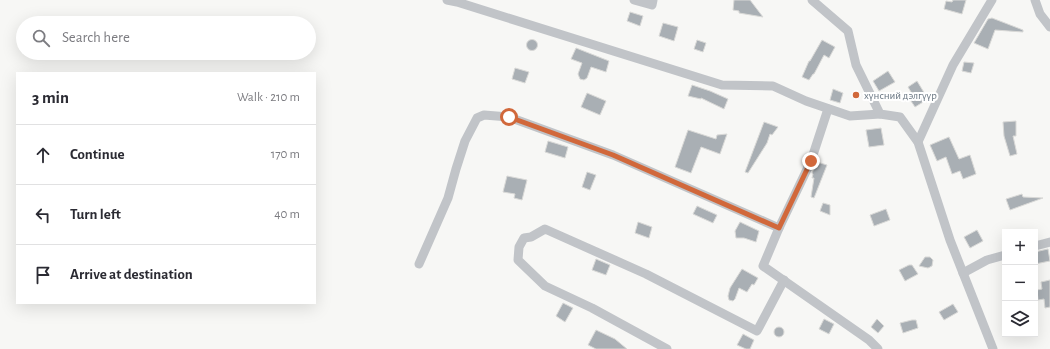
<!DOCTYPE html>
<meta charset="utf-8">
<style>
:root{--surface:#fff;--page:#f7f7f7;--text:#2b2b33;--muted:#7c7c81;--line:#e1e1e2}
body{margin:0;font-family:"Alegreya Sans",sans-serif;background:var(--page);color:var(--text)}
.controls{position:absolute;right:12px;bottom:12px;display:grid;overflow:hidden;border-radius:0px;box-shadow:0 4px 16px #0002}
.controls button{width:36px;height:36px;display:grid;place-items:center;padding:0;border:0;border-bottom:1px solid var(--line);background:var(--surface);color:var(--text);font:20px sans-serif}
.stop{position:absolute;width:12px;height:12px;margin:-9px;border:3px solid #d1683b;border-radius:50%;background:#fff}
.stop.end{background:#d1683b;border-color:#fff;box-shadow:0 1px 4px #0008}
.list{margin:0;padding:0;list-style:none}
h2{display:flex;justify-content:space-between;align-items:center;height:52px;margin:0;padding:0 16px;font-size:17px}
h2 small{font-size:13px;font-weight:400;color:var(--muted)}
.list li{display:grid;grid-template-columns:26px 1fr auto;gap:12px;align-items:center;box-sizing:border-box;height:60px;padding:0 16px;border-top:1px solid var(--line)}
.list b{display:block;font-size:15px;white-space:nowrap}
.list em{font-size:13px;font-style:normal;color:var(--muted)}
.icon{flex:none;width:22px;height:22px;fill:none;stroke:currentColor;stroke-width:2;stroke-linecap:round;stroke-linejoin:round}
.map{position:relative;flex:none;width:1050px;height:349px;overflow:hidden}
.search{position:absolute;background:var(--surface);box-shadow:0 4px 16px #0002;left:16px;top:16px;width:300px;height:44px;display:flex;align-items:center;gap:10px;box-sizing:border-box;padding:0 14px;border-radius:22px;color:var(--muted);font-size:15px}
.panel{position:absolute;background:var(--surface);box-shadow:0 4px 16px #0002;left:16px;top:72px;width:300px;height:232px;border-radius:0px}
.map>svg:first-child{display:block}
.building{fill:#a9afb4;stroke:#d9d9d7}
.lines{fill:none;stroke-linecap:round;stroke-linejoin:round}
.street{stroke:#c1c4c8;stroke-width:9}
.route{stroke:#d1683b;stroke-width:5}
.poi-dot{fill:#d1683b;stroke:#fff;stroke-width:1.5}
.labels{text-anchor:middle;stroke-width:4;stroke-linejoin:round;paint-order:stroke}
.poi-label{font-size:11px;fill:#697682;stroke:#fff;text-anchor:start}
</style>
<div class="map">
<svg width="1050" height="349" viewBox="0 0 1050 349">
<rect width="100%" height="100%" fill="#f7f7f5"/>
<g class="building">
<path d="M 734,0 L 750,0 L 763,17 L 739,13 L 739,11 L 733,10 Z"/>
<path d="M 953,0 L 966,0 L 962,14 L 944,9 L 946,1 L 952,2 Z"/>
<path d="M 630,12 L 643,16 L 640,26 L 627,21 Z"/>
<path d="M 992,18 L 1023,30 L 1023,32 L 995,30 L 988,49 L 974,43 L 988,19 Z"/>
<path d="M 663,23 L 678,27 L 674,41 L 659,36 Z"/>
<circle cx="532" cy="45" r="5.5"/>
<path d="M 697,40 L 706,43 L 703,52 L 694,49 Z"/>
<path d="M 822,40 L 835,47 L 829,58 L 824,55 L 814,74 L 813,74 L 809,80 L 802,77 L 809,61 L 810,61 Z"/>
<path d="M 576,48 L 609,61 L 606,72 L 591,67 L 587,78 L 584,80 L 580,79 L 578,74 L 582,63 L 571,59 Z"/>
<path d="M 964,62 L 974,63 L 971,73 L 962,71 Z"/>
<path d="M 515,68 L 529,72 L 525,83 L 512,79 Z"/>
<path d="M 888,71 L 895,82 L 879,91 L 873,81 Z"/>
<path d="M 917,81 L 928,99 L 915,107 L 907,95 L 911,92 L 908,87 Z"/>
<path d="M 692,85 L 710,91 L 728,99 L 724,109 L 701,98 L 701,99 L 688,96 Z"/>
<path d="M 833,89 L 843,93 L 840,103 L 830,100 Z"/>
<path d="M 587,93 L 606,101 L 600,115 L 581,107 Z"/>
<path d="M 1016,121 L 1016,136 L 1013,136 L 1017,154 L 1010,156 L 1004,136 L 1003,122 Z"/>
<path d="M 764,122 L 778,127 L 772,135 L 770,134 L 767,143 L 748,173 L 745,172 Z"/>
<path d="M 881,128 L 884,145 L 869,147 L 866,130 Z"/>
<path d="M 688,130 L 716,139 L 717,135 L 727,134 L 720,154 L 701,147 L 691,173 L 675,167 Z"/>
<path d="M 949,137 L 959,159 L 970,155 L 976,174 L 963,179 L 960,171 L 952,174 L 946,157 L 937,161 L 930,145 Z"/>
<path d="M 548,141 L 568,147 L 565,158 L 545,152 Z"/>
<path d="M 817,162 L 827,165 L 814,198 L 811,197 L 814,178 L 812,178 L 813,174 L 812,173 Z"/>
<path d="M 587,172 L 596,175 L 590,190 L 582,187 Z"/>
<path d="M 507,176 L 527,180 L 522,200 L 514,198 L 515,194 L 503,192 Z"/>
<path d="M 1022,194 L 1023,197 L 1043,198 L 1010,210 L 1006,199 Z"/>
<path d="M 823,203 L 830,205 L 830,215 L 820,211 Z"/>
<path d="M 697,206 L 717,215 L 713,223 L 693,214 Z"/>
<path d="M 886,209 L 890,220 L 874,226 L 870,215 Z"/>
<path d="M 638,222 L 652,227 L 649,238 L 635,233 Z"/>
<path d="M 740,222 L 759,231 L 756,242 L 744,238 L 736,238 L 735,231 Z"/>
<path d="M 977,230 L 983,241 L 970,248 L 964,237 Z"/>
<path d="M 1048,249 L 1050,261 L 1035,264 L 1035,252 Z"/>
<path d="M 925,257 L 930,257 L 933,260 L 932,266 L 928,268 L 919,266 Z"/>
<path d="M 596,259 L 610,265 L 606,275 L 592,270 Z"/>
<path d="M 909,265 L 912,265 L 918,274 L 905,281 L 899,270 Z"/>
<path d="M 742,269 L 758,278 L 754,285 L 752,284 L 747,292 L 739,288 L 735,299 L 733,301 L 729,300 L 728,296 L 730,288 Z"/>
<path d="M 1050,280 L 1050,307 L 1045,308 L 1044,299 L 1038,300 L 1037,290 L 1042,289 L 1041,282 Z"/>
<path d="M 563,303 L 573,308 L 565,322 L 556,316 Z"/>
<path d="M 953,304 L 958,312 L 944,320 L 939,312 Z"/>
<path d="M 824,319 L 834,324 L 829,334 L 819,329 Z"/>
<path d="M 877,319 L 884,326 L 878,333 L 871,327 Z"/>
<path d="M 912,320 L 916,320 L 918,328 L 903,333 L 900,323 Z"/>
<circle cx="779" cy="332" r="5"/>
<path d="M 596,330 L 615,339 L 627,349 L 596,349 L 588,345 Z"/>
<path d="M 743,334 L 754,340 L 750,349 L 746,349 L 737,345 Z"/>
</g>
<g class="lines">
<g class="street">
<path d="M 447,0 L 457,2 L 722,85 L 773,86 L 806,101 L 850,116 L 880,114"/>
<path d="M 634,0 L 652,5 L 653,0"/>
<path d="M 812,0 L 848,31 L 856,65 L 880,114 L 900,117 L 918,142 L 950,240 L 993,349"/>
<path d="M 1035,0 L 1040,14 L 1050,27"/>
<path d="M 828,109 L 811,161 L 779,228 L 763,266 L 869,340 L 878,349"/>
<path d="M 918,142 L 953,65 L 992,0"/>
<path d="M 1035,246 L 1050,242"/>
<path d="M 419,264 L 448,198 L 456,169 L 465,141 L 477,118 L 484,115 L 509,117 L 613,155 L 779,228"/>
<path d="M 963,273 L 987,260 L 1005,255"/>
<path d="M 667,349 L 592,308 L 545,286 L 518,260 L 519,247 L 524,238 L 531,237 L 545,229 L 646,274 L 757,331 L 784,280"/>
</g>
</g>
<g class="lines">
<path class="route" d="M 509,117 L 613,155 L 779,228 L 811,161"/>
</g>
<circle class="poi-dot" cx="856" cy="95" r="4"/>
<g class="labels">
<g class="poi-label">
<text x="864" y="99">хүнсний дэлгүүр</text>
</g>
</g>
</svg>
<div class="controls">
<button>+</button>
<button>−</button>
<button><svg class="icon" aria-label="layers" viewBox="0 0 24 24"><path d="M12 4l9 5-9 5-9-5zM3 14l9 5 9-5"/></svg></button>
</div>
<div class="stop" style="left:509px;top:117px"></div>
<div class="stop end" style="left:811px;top:161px"></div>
<div class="search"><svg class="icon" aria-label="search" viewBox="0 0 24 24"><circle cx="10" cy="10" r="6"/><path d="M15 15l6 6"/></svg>Search here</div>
<section class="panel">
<h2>3 min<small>Walk · 210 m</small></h2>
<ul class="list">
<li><svg class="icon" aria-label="ahead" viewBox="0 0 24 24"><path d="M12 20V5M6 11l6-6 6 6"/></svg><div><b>Continue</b></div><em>170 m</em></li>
<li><svg class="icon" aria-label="left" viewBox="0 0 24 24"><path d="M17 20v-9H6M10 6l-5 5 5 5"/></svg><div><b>Turn left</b></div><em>40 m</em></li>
<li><svg class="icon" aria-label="arrive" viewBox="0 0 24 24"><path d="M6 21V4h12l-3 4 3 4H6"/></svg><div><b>Arrive at destination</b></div></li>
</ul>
</section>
</div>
